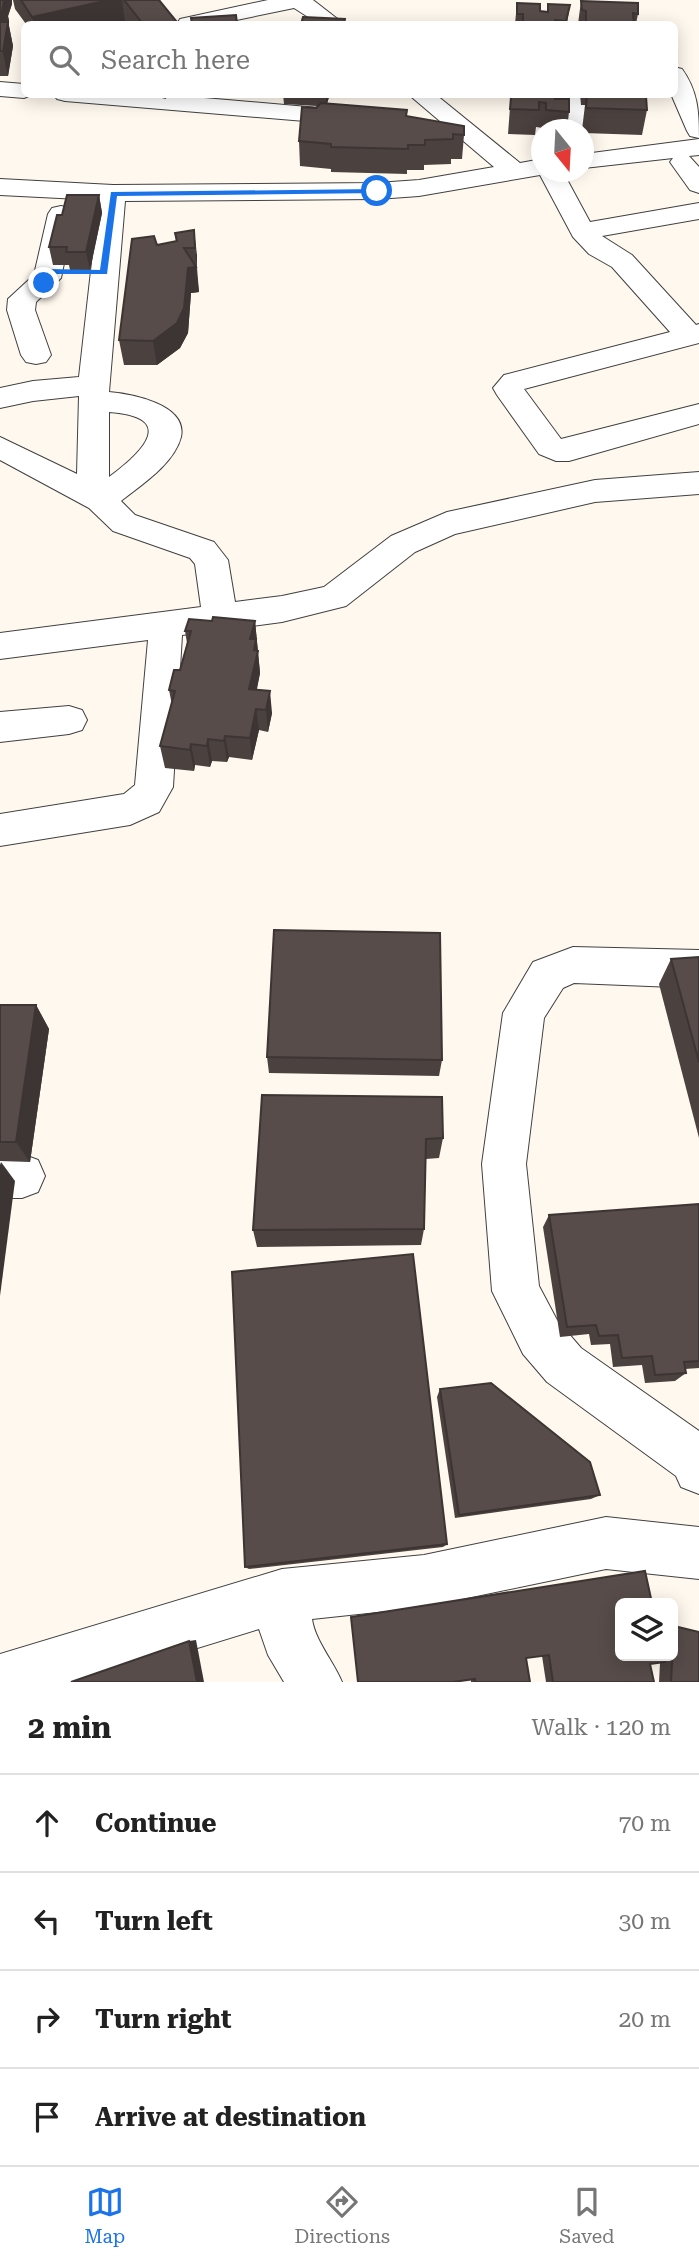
<!DOCTYPE html>
<meta charset="utf-8">
<style>
:root{--surface:#fff;--page:#f6f6f6;--text:#222;--muted:#767676;--line:#e0e0e0;--accent:#1a73e8}
body{margin:0;font-family:"Roboto Serif",serif;background:var(--page);color:var(--text)}
.controls{position:absolute;right:21px;bottom:21px;display:grid;overflow:hidden;border-radius:10px;box-shadow:0 4px 18px #0003}
.controls button{width:63px;height:63px;display:grid;place-items:center;padding:0;border:0;border-bottom:2px solid var(--line);background:var(--surface);color:var(--text);font:35px sans-serif}
.compass{position:absolute;left:531px;top:119px;width:63px;height:63px;border-radius:50%;background:var(--surface);box-shadow:0 4px 18px #0003;rotate:162deg}
.stop{position:absolute;width:21px;height:21px;margin:-16px;border:5px solid #1a73e8;border-radius:50%;background:#fff}
.stop.end{background:#1a73e8;border-color:#fff;box-shadow:0 2px 7px #0008}
.list{margin:0;padding:0;list-style:none}
h2{display:flex;justify-content:space-between;align-items:center;height:91px;margin:0;padding:0 28px;font-size:30px}
h2 small{font-size:23px;font-weight:400;color:var(--muted)}
.list li{display:grid;grid-template-columns:46px 1fr auto;gap:21px;align-items:center;box-sizing:border-box;height:98px;padding:0 28px;border-top:2px solid var(--line)}
.list b{display:block;font-size:26px;white-space:nowrap}
.list em{font-size:23px;font-style:normal;color:var(--muted)}
.icon{flex:none;width:38px;height:38px;fill:none;stroke:currentColor;stroke-width:2;stroke-linecap:round;stroke-linejoin:round}
.map{position:relative;flex:none;width:699px;height:1682px;overflow:hidden}
.search{position:absolute;background:var(--surface);box-shadow:0 4px 18px #0003;left:21px;right:21px;top:21px;height:77px;display:flex;align-items:center;gap:18px;box-sizing:border-box;padding:0 24px;border-radius:10px;color:var(--muted);font-size:26px}
.sheet{height:483px;background:var(--surface)}
nav{display:flex;justify-content:space-around;align-items:center;box-sizing:border-box;height:98px;border-top:2px solid var(--line);background:var(--surface);font-size:19px;color:var(--muted)}
nav a{display:grid;justify-items:center;gap:4px}
nav .on{color:var(--accent)}
.map>svg:first-child{display:block}
.lines{fill:none;stroke-linecap:round;stroke-linejoin:round}
.minor-casing{stroke:#404040;stroke-width:2}
.minor{fill:#fff;fill-rule:evenodd}
.wall{fill:#4b413f}
.shaded-wall{fill:#3d3533}
.building{fill:#574c49;stroke:#3d3533;stroke-width:2}
.route{fill:#1a73e8}
</style>
<div class="map">
<svg width="699" height="1682" viewBox="0 0 699 1682">
<rect width="100%" height="100%" fill="#fff8ee"/>
<g class="lines">
<g class="minor-casing">
<g id="minor">
<path d="M 268,0 L 313,0 L 344,24 L 319,24 L 294,8 L 217,24 L 177,24 L 180,19 Z"/>
<path d="M 674,67 L 682,69 C 698,91 699,112 699,138 L 690,136 L 687,131 L 671,94 L 674,94 Z"/>
<path d="M 0,82 L 24,84 L 24,94 L 34,94 L 24,98 L 0,96 Z"/>
<path d="M 53,94 L 158,94 L 353,111 L 362,113 L 365,118 L 362,123 L 353,125 L 65,101 L 57,99 Z"/>
<path d="M 408,94 L 435,94 L 520,163 L 542,159 L 542,172 L 563,172 L 590,222 L 699,203 L 699,219 L 602,236 L 632,255 L 696,325 L 699,324 L 699,343 L 524,389 L 561,439 L 699,404 L 699,424 L 569,461 L 556,461 L 539,454 L 497,395 L 493,388 L 504,375 L 670,332 L 612,267 L 589,254 L 573,237 L 540,175 L 419,196 L 377,199 L 125,201 L 109,392 C 131,394 188,404 181,437 C 174,464 141,485 121,501 L 135,515 L 214,542 L 228,560 L 235,602 L 282,596 L 324,587 L 391,536 L 447,512 L 595,480 L 699,472 L 699,494 L 595,502 L 455,534 L 415,552 L 346,606 L 282,622 L 182,635 L 173,787 L 159,812 L 130,825 L 0,846 L 0,814 L 124,794 L 135,785 L 148,640 L 0,659 L 0,633 L 201,607 L 195,564 L 190,558 L 113,531 L 89,508 L 0,460 L 0,437 L 77,474 L 79,396 L 33,401 L 0,408 L 0,388 L 33,381 L 79,377 L 99,200 L 0,195 L 0,179 L 113,185 L 377,183 L 419,180 L 494,167 ZM 109,412 C 178,417 143,452 109,477 Z"/>
<path d="M 565,94 L 589,94 L 590,130 L 587,135 L 584,136 L 584,130 L 566,130 Z"/>
<path d="M 699,139 L 699,155 L 689,156 L 699,167 L 699,193 L 690,190 L 670,162 L 673,158 L 584,168 L 584,154 Z"/>
<path d="M 61,206 L 70,208 L 74,214 L 61,278 L 36,302 L 35,310 L 51,355 L 46,362 L 36,364 L 26,362 L 21,355 L 7,310 L 8,299 L 34,275 L 48,214 L 52,208 Z"/>
<path d="M 69,706 L 82,710 L 87,720 L 82,730 L 69,734 L 0,742 L 0,712 Z"/>
<path d="M 573,947 L 699,950 L 699,988 L 574,983 L 563,988 L 544,1018 L 526,1164 L 539,1286 L 557,1320 L 581,1348 L 699,1431 L 699,1494 L 681,1487 L 676,1476 L 547,1382 L 523,1354 L 492,1291 L 482,1164 L 503,1013 L 533,962 Z"/>
<path d="M 0,1154 L 22,1154 L 38,1160 L 45,1176 L 38,1192 L 22,1198 L 0,1198 Z"/>
<path d="M 606,1517 L 699,1527 L 699,1579 L 606,1569 L 424,1607 L 312,1619 C 315,1641 334,1662 342,1682 L 284,1682 L 268,1655 L 259,1629 L 87,1682 L 0,1682 L 0,1654 L 282,1569 L 424,1555 Z"/>
</g>
</g>
<use href="#minor" class="minor"/>
</g>
<g class="wall">
<path d="M 0,0 L 12,0 L 12,4 L 8,16 L 9,21 L 9,26 L 13,46 L 8,76 L 0,76 Z"/>
<path d="M 13,0 L 159,0 L 177,24 L 127,24 L 125,22 L 111,24 L 26,24 L 15,9 Z"/>
<path d="M 581,1 L 638,14 L 636,24 L 639,24 L 578,24 Z"/>
<path d="M 517,3 L 540,11 L 547,12 L 548,4 L 570,5 L 567,24 L 515,24 Z"/>
<path d="M 144,94 L 167,94 L 166,99 Z"/>
<path d="M 215,94 L 243,94 L 243,96 L 215,97 Z"/>
<path d="M 283,94 L 330,94 L 327,103 L 407,117 L 464,135 L 462,159 L 451,159 L 451,164 L 424,165 L 424,170 L 407,170 L 407,174 L 331,172 L 331,169 L 300,166 L 299,141 L 317,106 L 284,104 Z"/>
<path d="M 511,94 L 568,94 L 568,99 L 569,112 L 567,130 L 543,130 L 543,128 L 536,127 L 535,135 L 508,134 Z"/>
<path d="M 580,94 L 642,94 L 647,110 L 642,135 L 584,133 L 584,130 L 582,130 L 585,105 L 581,105 Z"/>
<path d="M 99,195 L 102,213 L 90,270 L 70,270 L 69,265 L 53,265 L 49,247 L 62,215 Z"/>
<path d="M 194,230 L 199,292 L 191,293 L 188,333 L 180,348 L 157,365 L 124,365 L 119,340 L 157,245 L 176,242 L 175,233 Z"/>
<path d="M 212,621 L 255,621 L 260,673 L 257,689 L 272,713 L 268,732 L 259,730 L 252,760 L 229,757 L 227,762 L 212,761 L 210,767 L 195,765 L 194,771 L 165,768 L 160,746 L 172,705 L 169,690 L 180,670 L 187,643 L 185,631 Z"/>
<path d="M 699,957 L 699,1138 L 659,984 L 671,959 Z"/>
<path d="M 0,1005 L 36,1005 L 49,1029 L 30,1162 L 0,1161 Z"/>
<path d="M 267,1057 L 442,1060 L 439,1076 L 269,1073 Z"/>
<path d="M 262,1095 L 443,1138 L 439,1158 L 426,1159 L 424,1229 L 421,1245 L 257,1247 L 253,1230 Z"/>
<path d="M 699,1204 L 699,1368 L 685,1369 L 686,1373 L 675,1381 L 645,1383 L 642,1365 L 613,1367 L 610,1344 L 591,1345 L 589,1334 L 560,1337 L 543,1227 L 549,1215 Z"/>
<path d="M 440,1389 L 600,1495 L 591,1499 L 455,1518 L 437,1397 Z"/>
<path d="M 447,1544 L 443,1547 L 249,1569 L 245,1567 Z"/>
<path d="M 351,1617 L 620,1656 L 673,1656 L 673,1626 L 699,1632 L 699,1682 L 659,1682 L 660,1663 L 650,1664 L 654,1682 L 546,1682 L 542,1656 L 526,1658 L 530,1682 L 471,1682 L 471,1679 Z"/>
</g>
<g class="shaded-wall">
<path d="M 2,0 L 12,0 L 12,4 L 8,16 L 9,21 L 9,26 L 13,46 L 8,76 L 0,39 L 0,12 Z"/>
<path d="M 109,0 L 122,0 L 125,22 L 111,24 L 34,24 L 32,17 Z"/>
<path d="M 326,94 L 330,94 L 326,107 Z"/>
<path d="M 99,195 L 102,213 L 90,270 L 86,252 Z"/>
<path d="M 194,230 L 197,255 L 197,273 L 195,248 Z"/>
<path d="M 196,267 L 199,292 L 191,293 L 188,333 L 180,348 L 157,365 L 153,341 L 188,268 Z"/>
<path d="M 255,621 L 260,673 L 252,711 L 249,689 L 250,639 Z"/>
<path d="M 270,691 L 272,713 L 268,732 L 266,710 Z"/>
<path d="M 256,709 L 259,730 L 252,760 L 250,738 Z"/>
<path d="M 225,736 L 229,757 L 227,762 L 224,741 Z"/>
<path d="M 208,739 L 212,761 L 210,767 L 207,746 Z"/>
<path d="M 191,744 L 195,765 L 194,771 L 190,750 Z"/>
<path d="M 36,1005 L 49,1029 L 30,1162 L 16,1142 Z"/>
<path d="M 1,1162 L 15,1181 L 0,1296 L 0,1165 Z"/>
<path d="M 196,1640 L 204,1682 L 197,1682 L 189,1641 Z"/>
</g>
<g class="building">
<path d="M 0,0 L 4,0 L 2,12 L 0,12 Z"/>
<path d="M 21,0 L 109,0 L 32,17 Z"/>
<path d="M 124,0 L 159,0 L 177,22 L 167,24 L 143,24 Z"/>
<path d="M 581,1 L 638,3 L 638,14 L 633,13 L 634,24 L 639,24 L 582,24 L 582,23 L 586,23 L 586,11 L 582,10 Z"/>
<path d="M 517,3 L 540,4 L 540,11 L 548,12 L 548,4 L 570,5 L 566,21 L 555,20 L 555,24 L 523,24 L 523,14 L 517,14 Z"/>
<path d="M 236,15 L 237,24 L 192,24 L 191,18 Z"/>
<path d="M 303,17 L 345,19 L 344,24 L 301,24 Z"/>
<path d="M 0,22 L 8,22 L 3,51 L 0,51 Z"/>
<path d="M 517,94 L 555,94 L 555,99 L 569,99 L 569,112 L 546,110 L 546,103 L 539,102 L 539,110 L 510,109 L 511,97 L 517,97 Z"/>
<path d="M 587,94 L 639,94 L 639,96 L 646,96 L 647,110 L 586,108 Z"/>
<path d="M 321,103 L 407,110 L 406,116 L 464,126 L 464,135 L 453,134 L 453,139 L 425,140 L 425,145 L 408,145 L 408,149 L 331,147 L 331,144 L 299,141 L 302,107 L 316,108 Z"/>
<path d="M 67,195 L 99,195 L 86,252 L 66,252 L 67,247 L 49,247 L 57,215 L 62,215 Z"/>
<path d="M 194,230 L 195,248 L 184,248 L 196,267 L 188,268 L 184,308 L 177,323 L 153,341 L 119,340 L 132,239 L 154,236 L 157,245 L 177,241 L 175,233 Z"/>
<path d="M 213,617 L 255,621 L 250,639 L 256,639 L 254,650 L 258,651 L 249,689 L 270,691 L 266,710 L 256,709 L 250,738 L 225,736 L 224,741 L 208,739 L 207,746 L 191,744 L 190,750 L 160,746 L 175,691 L 169,690 L 174,670 L 180,670 L 191,631 L 185,631 L 189,619 L 212,621 Z"/>
<path d="M 274,930 L 440,933 L 442,1060 L 267,1057 Z"/>
<path d="M 699,957 L 699,1062 L 671,959 Z"/>
<path d="M 0,1005 L 36,1005 L 16,1142 L 0,1142 Z"/>
<path d="M 262,1095 L 442,1097 L 443,1138 L 426,1139 L 424,1229 L 253,1230 Z"/>
<path d="M 699,1204 L 699,1361 L 684,1362 L 686,1373 L 655,1375 L 652,1356 L 622,1358 L 618,1335 L 599,1336 L 596,1325 L 567,1327 L 549,1215 Z"/>
<path d="M 413,1254 L 447,1544 L 245,1567 L 232,1272 Z"/>
<path d="M 491,1383 L 590,1462 L 600,1495 L 459,1515 L 440,1389 Z"/>
<path d="M 645,1571 L 652,1603 L 620,1603 L 620,1656 L 664,1656 L 665,1662 L 650,1664 L 654,1682 L 553,1682 L 549,1655 L 526,1658 L 530,1682 L 475,1682 L 475,1679 L 453,1682 L 358,1682 L 351,1617 Z"/>
<path d="M 674,1626 L 699,1632 L 699,1682 L 671,1682 Z"/>
<path d="M 189,1641 L 197,1682 L 71,1682 Z"/>
</g>
<path class="route" d="M 377,189 L 379,193 L 117,196 L 107,274 L 52,274 L 47,284 L 40,283 L 49,269 L 100,270 L 111,192 Z"/>
</svg>
<div class="controls">
<button><svg class="icon" aria-label="layers" viewBox="0 0 24 24"><path d="M12 4l9 5-9 5-9-5zM3 14l9 5 9-5"/></svg></button>
</div>
<svg class="compass" viewBox="-18 -18 36 36"><path d="M0-13l5 13h-10z" fill="#e53935"/><path d="M0 13l5-13h-10z" fill="#767676"/></svg>
<div class="stop" style="left:377px;top:191px"></div>
<div class="stop end" style="left:44px;top:283px"></div>
<div class="search"><svg class="icon" aria-label="search" viewBox="0 0 24 24"><circle cx="10" cy="10" r="6"/><path d="M15 15l6 6"/></svg>Search here</div>
</div>
<section class="sheet">
<h2>2 min<small>Walk · 120 m</small></h2>
<ul class="list">
<li><svg class="icon" aria-label="ahead" viewBox="0 0 24 24"><path d="M12 20V5M6 11l6-6 6 6"/></svg><div><b>Continue</b></div><em>70 m</em></li>
<li><svg class="icon" aria-label="left" viewBox="0 0 24 24"><path d="M17 20v-9H6M10 6l-5 5 5 5"/></svg><div><b>Turn left</b></div><em>30 m</em></li>
<li><svg class="icon" aria-label="right" viewBox="0 0 24 24"><path d="M7 20v-9h11M14 6l5 5-5 5"/></svg><div><b>Turn right</b></div><em>20 m</em></li>
<li><svg class="icon" aria-label="arrive" viewBox="0 0 24 24"><path d="M6 21V4h12l-3 4 3 4H6"/></svg><div><b>Arrive at destination</b></div></li>
</ul>
</section>
<nav>
<a class="on"><svg class="icon" aria-label="map" viewBox="0 0 24 24"><path d="M3 6l6-2 6 2 6-2v14l-6 2-6-2-6 2zM9 4v14M15 6v14"/></svg>Map</a>
<a><svg class="icon" aria-label="directions" viewBox="0 0 24 24"><path d="M12 3l9 9-9 9-9-9zM9 14v-3h6M13 9l2 2-2 2"/></svg>Directions</a>
<a><svg class="icon" aria-label="saved" viewBox="0 0 24 24"><path d="M7 4h10v16l-5-4-5 4z"/></svg>Saved</a>
</nav>
